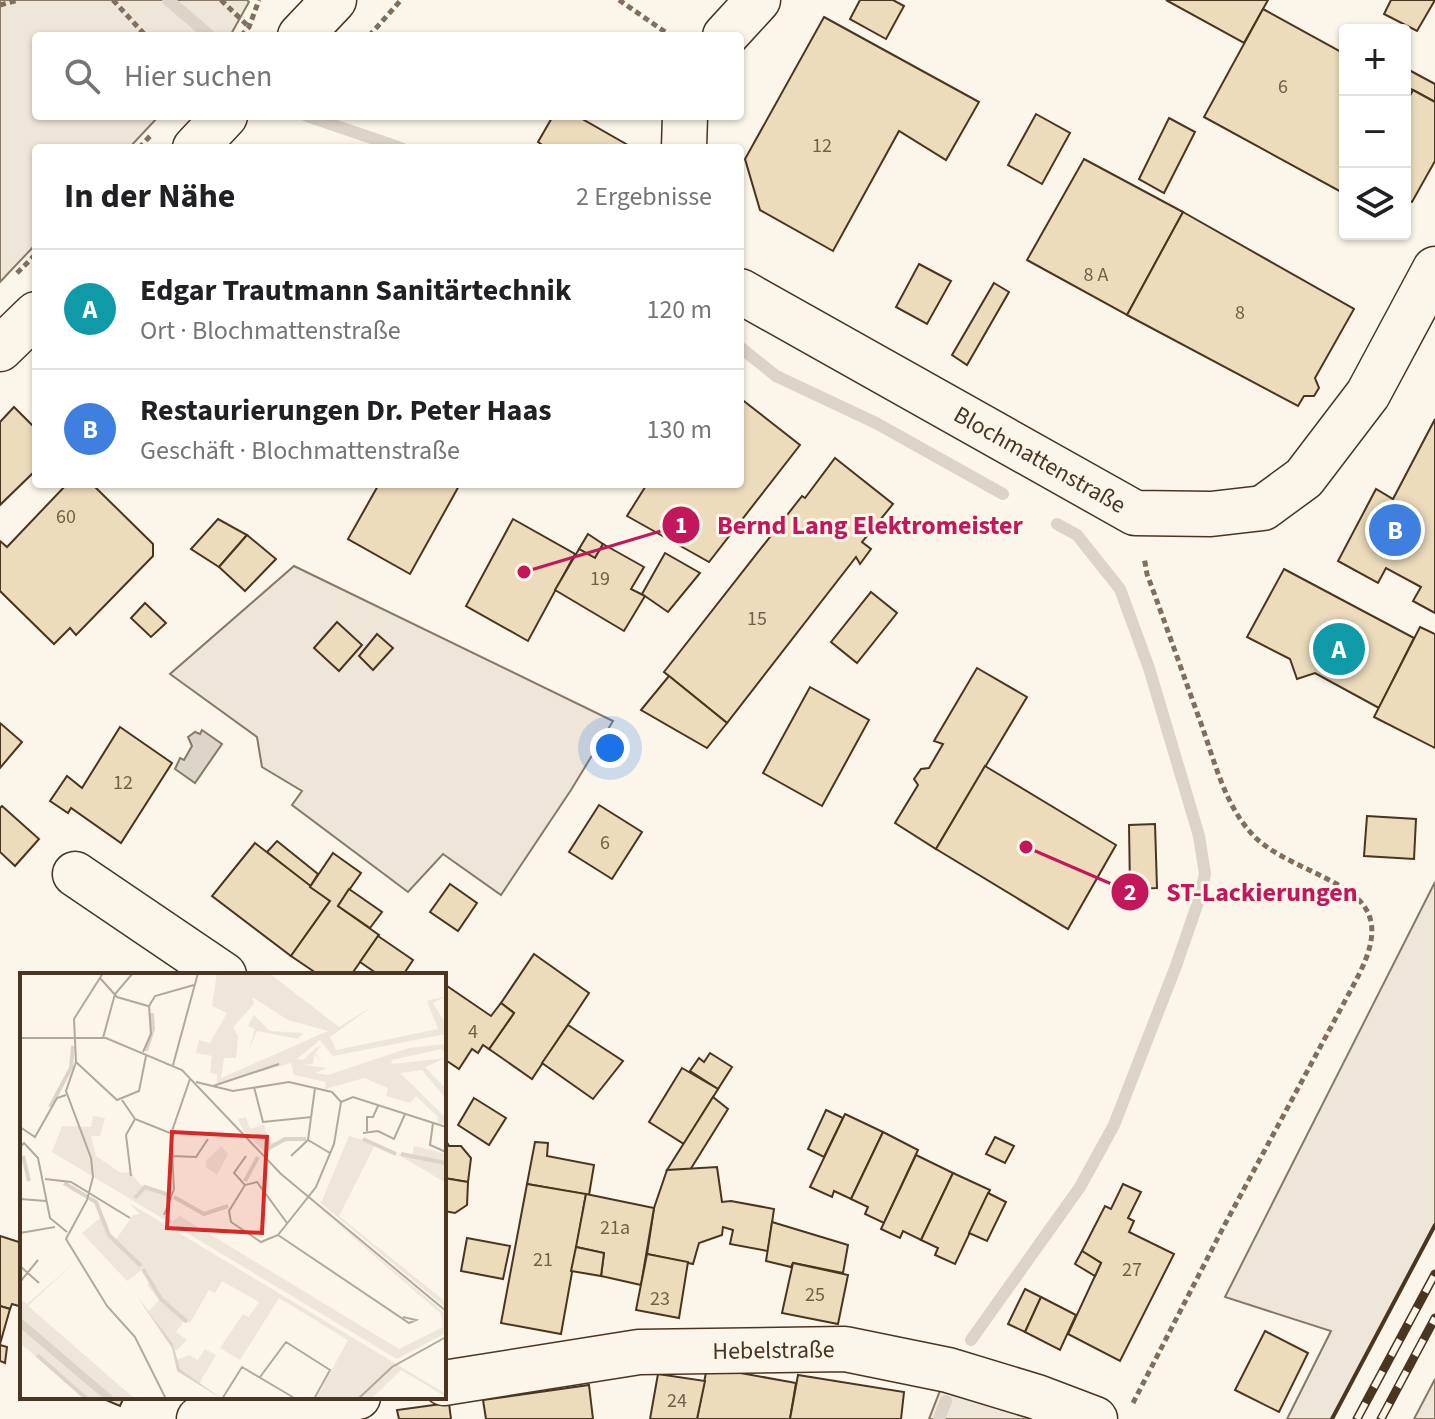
<!DOCTYPE html>
<html lang="de">
<meta charset="utf-8">
<style>
:root{--surface:#fff;--page:#f6f6f6;--text:#202124;--muted:#757577;--line:#e0e0e0;--accent:#ea580c}
body{margin:0;font-family:"Source Sans 3",sans-serif;background:var(--page);color:var(--text)}
.controls{position:absolute;right:24px;top:24px;display:grid;overflow:hidden;border-radius:8px;box-shadow:0 2px 6px #0004}
.controls button{width:72px;height:72px;display:grid;place-items:center;padding:0;border:0;border-bottom:2px solid var(--line);background:var(--surface);color:var(--text);font:40px sans-serif}
.you{position:absolute;left:610px;top:748px;width:28px;height:28px;margin:-20px;border:6px solid #fff;border-radius:50%;background:#1a73e8;box-shadow:0 0 0 12px #1a73e833}
.badge{display:grid;place-items:center;width:52px;height:52px;border-radius:50%;background:var(--accent);color:#fff;font-size:26px;font-weight:700}
.pin{position:absolute;translate:-50% -50%;border:4px solid #fff;box-shadow:0 2px 8px #0006}
.list{margin:0;padding:0;list-style:none}
h2{display:flex;justify-content:space-between;align-items:center;height:104px;margin:0;padding:0 32px;font-size:34px}
h2 small{font-size:26px;font-weight:400;color:var(--muted)}
.list li{display:grid;grid-template-columns:52px 1fr auto;gap:24px;align-items:center;box-sizing:border-box;height:120px;padding:0 32px;border-top:2px solid var(--line)}
.list b{display:block;font-size:30px;white-space:nowrap}
.list p{margin:0;font-size:26px;white-space:nowrap;color:var(--muted)}
.list em{font-size:26px;font-style:normal;color:var(--muted)}
.icon{flex:none;width:44px;height:44px;fill:none;stroke:currentColor;stroke-width:2;stroke-linecap:round;stroke-linejoin:round}
.map{position:relative;flex:none;width:1435px;height:1419px;overflow:hidden}
.search{position:absolute;background:var(--surface);box-shadow:0 2px 6px #0004;left:32px;top:32px;width:712px;height:88px;display:flex;align-items:center;gap:20px;box-sizing:border-box;padding:0 28px;border-radius:8px;color:var(--muted);font-size:30px}
.panel{position:absolute;background:var(--surface);box-shadow:0 2px 6px #0004;left:32px;top:144px;width:712px;height:344px;border-radius:8px}
.map>svg:first-child{display:block}
.green{fill:#ede6d9;stroke:#887966;stroke-width:2}
.water{fill:#dcd4c6;stroke:#887966;stroke-width:2}
.lines{fill:none;stroke-linecap:round;stroke-linejoin:round}
.stream{stroke:#dcd4c6;stroke-width:12}
.building{fill:#ecdcbc;stroke:#4a3520;stroke-width:2}
.minor-casing{stroke:#4a3520;stroke-width:47}
.major-casing{stroke:#4a3520;stroke-width:47}
.path{stroke:#7f6f5c;stroke-width:5;stroke-dasharray:6 4;stroke-linecap:butt}
.minor{stroke:#fbf6e9;stroke-width:44}
.major{stroke:#fbf6e9;stroke-width:44}
.rail-casing{stroke:#4a3520;stroke-width:9}
.rail{stroke:#fbf6e9;stroke-width:6;stroke-dasharray:18;stroke-linecap:butt}
.wall{stroke:#4a3520;stroke-width:4}
.labels{text-anchor:middle;stroke-width:6;stroke-linejoin:round;paint-order:stroke}
.number-label{font-size:20px;fill:#725f47}
.street-label{font-size:24px;fill:#4a3520;stroke:#fbf6e9}
.inset-river{fill:none;stroke:#dcd4c6;stroke-width:4}
.inset-road{fill:none;stroke:#b4a999;stroke-width:2}
.view{fill:#d62828;fill-opacity:0.15;stroke:#d62828;stroke-width:4}
.inset-edge{fill:none;stroke:#4a3520;stroke-width:4}
.leader{fill:none;stroke:#c2185b;stroke-width:3}
.callout-dot{fill:#c2185b;stroke:#fbf6e9;stroke-width:3}
.mark-label{font-size:24px;text-anchor:middle;font-weight:bold;fill:#fff}
.callout-label{font-size:26px;text-anchor:middle;font-weight:bold;fill:#c2185b;stroke:#fbf6e9;stroke-width:6;stroke-linejoin:round;paint-order:stroke}
</style>
<div class="map">
<svg width="1435" height="1419" viewBox="0 0 1435 1419">
<rect width="100%" height="100%" fill="#fbf6e9"/>
<g class="green">
<path d="M 0,0 L 247,0 L 249,2 L 230,36 L 36,36 L 36,116 L 159,116 L 129,148 L 36,148 L 36,244 L 0,282 Z"/>
<path d="M 294,566 L 613,721 L 571,790 L 501,895 L 443,854 L 408,892 L 292,805 L 302,791 L 262,767 L 257,737 L 170,674 Z"/>
<path d="M 1435,882 L 1435,1225 L 1332,1419 L 1287,1419 L 1331,1331 L 1225,1297 Z"/>
<path d="M 948,1370 L 1095,1419 L 929,1419 Z"/>
<path d="M 1435,1379 L 1435,1419 L 1414,1419 Z"/>
</g>
<path class="water" d="M 202,730 L 222,744 L 195,783 L 175,769 L 180,758 L 184,760 L 192,746 L 188,737 L 195,732 L 200,734 Z"/>
<g class="lines">
<g class="stream">
<path d="M 168,0 L 208,34"/>
<path d="M 307,116 L 401,148"/>
<path d="M 740,347 L 776,376 L 876,423 L 1003,494"/>
<path d="M 971,1340 L 1080,1187 L 1114,1125 L 1176,966 L 1198,902 L 1205,874 L 1199,836 L 1149,668 L 1120,589 L 1077,535 L 1057,524"/>
<path d="M 939,1419 L 946,1401"/>
</g>
</g>
<g class="building">
<path d="M 860,0 L 893,0 L 904,6 L 886,39 L 850,19 Z"/>
<path d="M 1166,0 L 1268,0 L 1244,43 Z"/>
<path d="M 1391,0 L 1435,0 L 1417,31 L 1384,14 Z"/>
<path d="M 1263,9 L 1345,54 L 1345,194 L 1204,117 Z"/>
<path d="M 824,17 L 979,102 L 946,160 L 899,131 L 833,251 L 760,210 L 745,159 Z"/>
<path d="M 1409,70 L 1435,84 L 1435,102 L 1405,86 Z"/>
<path d="M 1413,90 L 1435,102 L 1435,161 L 1412,202 L 1405,198 L 1405,105 Z"/>
<path d="M 1036,114 L 1070,133 L 1042,184 L 1008,165 Z"/>
<path d="M 553,116 L 577,116 L 633,148 L 547,148 L 538,142 Z"/>
<path d="M 1169,118 L 1195,132 L 1164,193 L 1139,179 Z"/>
<path d="M 1084,159 L 1183,212 L 1127,315 L 1027,260 Z"/>
<path d="M 1183,212 L 1354,309 L 1315,378 L 1319,388 L 1314,396 L 1304,396 L 1298,406 L 1127,315 Z"/>
<path d="M 919,264 L 951,281 L 927,324 L 896,307 Z"/>
<path d="M 994,283 L 1009,292 L 967,365 L 952,355 Z"/>
<path d="M 740,398 L 800,445 L 709,562 L 627,516 L 647,484 L 740,484 Z"/>
<path d="M 14,407 L 36,429 L 36,470 L 0,505 L 0,422 Z"/>
<path d="M 1435,419 L 1435,613 L 1413,601 L 1421,587 L 1386,568 L 1378,583 L 1338,561 L 1376,489 L 1393,499 Z"/>
<path d="M 835,458 L 893,504 L 862,542 L 871,549 L 860,564 L 856,557 L 727,723 L 664,672 L 802,496 L 805,498 Z"/>
<path d="M 67,484 L 92,484 L 153,544 L 153,556 L 76,635 L 70,628 L 54,644 L 0,591 L 0,541 L 7,547 Z"/>
<path d="M 379,484 L 460,484 L 410,574 L 348,539 Z"/>
<path d="M 218,519 L 247,535 L 219,567 L 191,549 Z"/>
<path d="M 513,519 L 575,554 L 528,641 L 466,606 Z"/>
<path d="M 588,534 L 603,544 L 595,558 L 579,549 Z"/>
<path d="M 247,535 L 276,559 L 245,591 L 219,567 Z"/>
<path d="M 603,544 L 644,567 L 631,589 L 645,596 L 624,631 L 555,590 L 579,549 L 595,558 Z"/>
<path d="M 665,553 L 700,573 L 668,612 L 642,594 Z"/>
<path d="M 1284,569 L 1414,638 L 1379,708 L 1315,673 L 1297,679 L 1290,659 L 1247,637 Z"/>
<path d="M 871,592 L 897,613 L 857,663 L 831,642 Z"/>
<path d="M 145,603 L 166,623 L 151,637 L 131,618 Z"/>
<path d="M 337,622 L 362,645 L 339,671 L 314,648 Z"/>
<path d="M 1420,627 L 1435,634 L 1435,748 L 1374,717 Z"/>
<path d="M 377,634 L 393,648 L 373,670 L 359,656 Z"/>
<path d="M 977,668 L 1027,697 L 936,849 L 895,823 L 918,785 L 914,779 L 921,769 L 929,768 L 943,744 L 934,741 Z"/>
<path d="M 669,676 L 727,723 L 707,748 L 641,710 Z"/>
<path d="M 810,687 L 869,720 L 822,806 L 763,773 Z"/>
<path d="M 0,723 L 22,742 L 0,768 Z"/>
<path d="M 120,727 L 172,763 L 121,843 L 71,808 L 68,813 L 50,801 L 67,776 L 82,788 Z"/>
<path d="M 985,766 L 1116,845 L 1068,929 L 936,849 Z"/>
<path d="M 599,805 L 642,832 L 612,879 L 569,852 Z"/>
<path d="M 2,806 L 39,839 L 15,866 L 0,852 L 0,808 Z"/>
<path d="M 1367,816 L 1416,819 L 1414,859 L 1364,856 Z"/>
<path d="M 1155,824 L 1157,888 L 1130,889 L 1129,825 Z"/>
<path d="M 277,841 L 318,874 L 310,887 L 267,852 Z"/>
<path d="M 255,843 L 330,901 L 291,956 L 212,896 Z"/>
<path d="M 333,853 L 361,873 L 338,906 L 379,935 L 351,975 L 319,975 L 291,956 L 330,901 L 310,887 Z"/>
<path d="M 450,884 L 477,903 L 458,931 L 430,912 Z"/>
<path d="M 349,889 L 382,912 L 370,928 L 338,906 Z"/>
<path d="M 378,936 L 413,960 L 403,975 L 379,975 L 360,962 Z"/>
<path d="M 534,954 L 589,993 L 532,1079 L 489,1049 L 514,1013 L 501,1003 Z"/>
<path d="M 447,986 L 491,1016 L 501,1003 L 514,1013 L 489,1049 L 483,1045 L 478,1053 L 472,1049 L 459,1069 L 444,1059 L 444,990 Z"/>
<path d="M 568,1025 L 623,1061 L 593,1099 L 542,1063 Z"/>
<path d="M 710,1053 L 732,1067 L 718,1089 L 690,1071 L 699,1058 L 704,1062 Z"/>
<path d="M 682,1068 L 718,1089 L 684,1144 L 649,1122 Z"/>
<path d="M 713,1097 L 728,1109 L 690,1170 L 667,1170 Z"/>
<path d="M 474,1098 L 506,1118 L 489,1145 L 458,1125 Z"/>
<path d="M 826,1110 L 843,1118 L 824,1157 L 808,1149 Z"/>
<path d="M 845,1114 L 883,1132 L 851,1199 L 834,1191 L 832,1197 L 810,1187 Z"/>
<path d="M 883,1132 L 918,1150 L 884,1223 L 865,1214 L 868,1207 L 851,1199 Z"/>
<path d="M 444,1137 L 449,1146 L 461,1146 L 471,1158 L 468,1182 L 444,1178 Z"/>
<path d="M 995,1137 L 1014,1146 L 1005,1163 L 986,1154 Z"/>
<path d="M 535,1142 L 548,1143 L 547,1156 L 594,1165 L 589,1195 L 527,1184 Z"/>
<path d="M 916,1155 L 953,1173 L 921,1240 L 903,1231 L 900,1238 L 881,1229 Z"/>
<path d="M 717,1167 L 722,1202 L 731,1201 L 774,1209 L 768,1251 L 730,1244 L 733,1230 L 723,1227 L 722,1235 L 699,1243 L 693,1264 L 647,1254 L 654,1208 L 667,1170 Z"/>
<path d="M 953,1173 L 990,1190 L 955,1264 L 935,1255 L 938,1248 L 921,1240 Z"/>
<path d="M 444,1178 L 468,1182 L 467,1205 L 455,1213 L 444,1211 Z"/>
<path d="M 527,1184 L 586,1194 L 561,1334 L 501,1323 Z"/>
<path d="M 1123,1184 L 1141,1192 L 1128,1218 L 1134,1221 L 1129,1232 L 1174,1254 L 1120,1361 L 1068,1334 L 1101,1263 L 1082,1251 L 1105,1206 L 1111,1209 Z"/>
<path d="M 988,1193 L 1006,1202 L 987,1241 L 969,1233 Z"/>
<path d="M 586,1194 L 654,1208 L 641,1285 L 601,1276 L 604,1253 L 576,1247 Z"/>
<path d="M 772,1222 L 848,1245 L 843,1273 L 793,1263 L 791,1267 L 766,1261 Z"/>
<path d="M 0,1236 L 22,1243 L 22,1307 L 12,1304 L 10,1309 L 0,1306 Z"/>
<path d="M 467,1238 L 510,1246 L 503,1279 L 461,1271 Z"/>
<path d="M 576,1247 L 604,1253 L 601,1276 L 571,1271 Z"/>
<path d="M 1082,1251 L 1101,1263 L 1095,1276 L 1075,1264 Z"/>
<path d="M 647,1254 L 688,1262 L 679,1318 L 636,1310 Z"/>
<path d="M 793,1263 L 848,1275 L 838,1324 L 782,1313 Z"/>
<path d="M 1025,1289 L 1041,1297 L 1025,1332 L 1008,1324 Z"/>
<path d="M 1041,1297 L 1076,1315 L 1060,1350 L 1025,1332 Z"/>
<path d="M 0,1306 L 10,1309 L 0,1344 Z"/>
<path d="M 1265,1331 L 1308,1353 L 1279,1412 L 1235,1390 Z"/>
<path d="M 0,1345 L 7,1347 L 5,1363 L 0,1361 Z"/>
<path d="M 707,1367 L 796,1383 L 790,1419 L 697,1419 Z"/>
<path d="M 658,1374 L 705,1381 L 697,1419 L 650,1419 Z"/>
<path d="M 798,1375 L 904,1392 L 901,1419 L 790,1419 Z"/>
<path d="M 589,1385 L 593,1419 L 486,1419 L 483,1400 Z"/>
<path d="M 99,1397 L 124,1397 L 120,1406 Z"/>
<path d="M 449,1403 L 451,1419 L 399,1419 L 397,1410 Z"/>
</g>
<g class="lines">
<g class="minor-casing">
<g id="minor">
<path d="M 725,36 L 758,0"/>
<path d="M 684,148 L 685,116"/>
<path id="s1" d="M 740,291 L 1135,513 L 1211,514 L 1263,508 L 1304,478 L 1368,394 L 1435,269"/>
<path d="M 75,874 L 224,975"/>
<path id="s2" d="M 444,1383 L 639,1352 L 845,1349 L 948,1370 L 1037,1397 L 1095,1419"/>
<path d="M 199,1419 L 358,1397"/>
</g>
</g>
<g class="major-casing">
<g id="major">
<path d="M 300,36 L 334,0"/>
<path d="M 195,148 L 225,116"/>
<path d="M 0,349 L 36,314"/>
</g>
</g>
<g class="path">
<path d="M 113,0 L 146,36"/>
<path d="M 221,0 L 249,27"/>
<path d="M 619,0 L 671,36"/>
<path d="M 0,5 L 18,0"/>
<path d="M 241,36 L 249,27 L 259,0"/>
<path d="M 369,36 L 401,0"/>
<path d="M 139,148 L 152,134"/>
<path d="M 17,273 L 36,254"/>
<path d="M 1133,1403 L 1224,1226 L 1353,986 C 1365,963 1382,931 1364,906 C 1343,877 1280,865 1252,834 C 1226,806 1215,764 1203,729 C 1184,677 1166,625 1147,574 L 1144,557"/>
</g>
<use href="#minor" class="minor"/>
<use href="#major" class="major"/>
<g class="rail-casing">
<g id="rail">
<path d="M 1357,1419 L 1435,1274"/>
<path d="M 1381,1419 L 1435,1318"/>
</g>
</g>
<use href="#rail" class="rail"/>
<path class="wall" d="M 1332,1419 L 1435,1225"/>
</g>
<g class="labels">
<g class="number-label">
<text x="1283" y="93">6</text>
<text x="822" y="152">12</text>
<text x="1096" y="281">8 A</text>
<text x="1240" y="319">8</text>
<text x="66" y="523">60</text>
<text x="600" y="585">19</text>
<text x="757" y="625">15</text>
<text x="123" y="789">12</text>
<text x="605" y="849">6</text>
<text x="473" y="1038">4</text>
<text x="615" y="1234">21a</text>
<text x="543" y="1266">21</text>
<text x="1132" y="1276">27</text>
<text x="815" y="1301">25</text>
<text x="660" y="1305">23</text>
<text x="677" y="1407">24</text>
</g>
<g class="street-label">
<text dy="8" stroke="none"><textPath href="#s1" startOffset="344">Blochmattenstraße</textPath></text>
<text dy="8" stroke="none"><textPath href="#s2" startOffset="332">Hebelstraße</textPath></text>
</g>
</g>
<g transform="translate(20 973)">
<rect width="426" height="426" fill="#fbf6e9"/>
<path d="M 197,0 L 249,0 L 319,54 L 354,32 L 310,64 L 316,77 L 418,56 L 407,28 L 426,23 L 413,30 L 426,51 L 426,61 L 313,83 L 300,67 L 277,86 L 283,87 L 296,75 L 301,73 L 295,80 L 303,90 L 294,81 L 293,91 L 284,92 L 307,95 L 295,100 L 308,102 L 389,75 L 426,71 L 424,80 L 422,76 L 371,87 L 372,91 L 426,85 L 405,94 L 426,116 L 426,126 L 402,97 L 380,100 L 426,145 L 426,152 L 417,149 L 418,144 L 396,123 L 390,130 L 366,123 L 368,115 L 344,105 L 305,116 L 306,109 L 274,102 L 271,90 L 197,111 L 197,101 L 190,100 L 192,83 L 176,80 L 179,67 L 190,70 L 207,40 L 192,33 ZM 232,24 L 268,47 L 308,58 L 201,105 L 204,85 L 216,85 L 218,63 L 213,54 L 234,31 ZM 234,42 L 250,58 L 283,60 L 278,66 L 237,58 L 229,77 L 235,56 L 228,53 ZM 73,143 L 85,145 L 80,163 L 71,163 L 76,183 L 101,200 L 110,199 L 121,212 L 152,222 L 146,244 L 153,248 L 160,243 L 379,376 L 423,354 L 421,341 L 295,231 L 426,341 L 426,360 L 377,386 L 32,179 L 42,153 L 71,154 ZM 226,144 L 230,156 L 244,152 L 250,170 L 287,164 L 259,170 L 246,180 L 223,157 L 218,146 ZM 329,163 L 356,170 L 319,243 L 426,329 L 426,335 L 301,230 ZM 201,173 L 208,181 L 197,202 L 186,194 L 186,188 ZM 394,173 L 426,181 L 426,210 L 377,181 L 392,182 ZM 109,230 L 426,421 L 426,424 L 381,397 L 351,426 L 296,426 L 328,367 L 259,325 L 220,387 L 200,375 L 223,341 L 229,344 L 239,329 L 202,308 L 195,320 L 189,317 L 170,350 L 164,348 L 156,359 L 167,367 L 156,378 L 129,338 L 139,327 L 127,312 L 131,306 L 126,299 L 123,296 L 107,308 L 62,260 L 80,245 L 95,268 L 113,242 L 120,241 ZM 55,289 L 8,333 L 115,426 L 96,426 L 0,344 L 0,326 L 7,331 ZM 0,355 L 40,388 L 84,426 L 65,426 L 0,370 ZM 185,376 L 196,382 L 179,411 L 160,396 L 157,387 L 169,382 L 178,387 Z" fill="#ede6d9" fill-rule="evenodd"/>
<path d="M 117,323 L 153,371 L 160,396 L 202,426 L 157,398 L 152,375 ZM 0,344 L 96,426 L 84,426 L 0,355 Z" fill="#dcd4c6"/>
<path class="inset-river" d="M 126,78 L 133,56 L 132,40M 30,134 L 51,95 L 53,73M 343,166 L 376,181M 244,178 L 265,166 L 286,166M 381,181 L 425,190M 3,183 L 9,208M 225,208 L 238,184M 44,210 L 76,229 L 89,262 L 121,293M 154,224 L 184,241 L 208,233M 115,225 L 125,214 L 149,222M 123,296 L 141,326 L 167,349M 17,382 L 67,426"/>
<path class="inset-road" d="M 83,0 L 54,46 L 56,89 L 46,118 L 71,185 L 73,204 L 67,227 L 46,266 L 87,333 L 115,364 L 146,426M 80,5 L 97,24 L 128,33M 0,65 L 86,65 L 162,97 L 261,201 L 426,338M 83,65 L 95,21 L 113,0M 123,79 L 131,61 L 129,33 L 135,23 L 174,12M 56,89 L 97,127 L 119,118 L 126,83M 153,92 L 178,0M 176,109 L 213,118 L 269,109 L 312,119 L 321,129 L 333,124 L 426,154M 193,113 L 259,91M 234,114 L 243,149 L 292,144M 102,127 L 115,146 L 150,160M 413,150 L 410,172 L 426,179M 0,154 L 15,164 L 37,125 L 46,122M 347,158 L 347,144 L 353,144 L 358,133M 343,160 L 358,158 L 374,166 L 385,141M 288,167 L 295,115M 0,174 L 4,170 L 18,185 L 30,245 L 47,259M 152,183 L 176,184 L 188,166M 271,183 L 288,167 L 310,180M 111,203 L 106,162 L 115,146M 25,206 L 51,209 L 110,245M 225,212 L 214,200 L 226,183M 0,226 L 26,228M 144,242 L 154,216 L 151,161 L 170,106M 267,250 L 237,209 L 225,212 L 209,238 L 211,249 L 241,269 L 258,262 L 296,214 L 314,171 L 321,129M 0,260 L 35,254M 258,262 L 389,350 L 396,347 L 383,344M 0,293 L 19,310M 0,309 L 18,287M 240,404 L 266,369 L 310,397 L 294,426M 202,426 L 222,394 L 276,426M 338,426 L 372,394 L 426,364"/>
<path class="view" d="M 152,159 L 247,164 L 242,260 L 147,255 Z"/>
<rect width="426" height="426" class="inset-edge"/>
</g>
<path class="leader" d="M524 572L681 525M1026 847L1130 892"/>
<g class="callout-dot">
<circle cx="524" cy="572" r="8"/>
<circle cx="1026" cy="847" r="8"/>
<circle cx="681" cy="525" r="20"/>
<circle cx="1130" cy="892" r="20"/>
</g>
<g class="mark-label">
<text x="681" y="533">1</text>
<text x="1130" y="900">2</text>
</g>
<g class="callout-label">
<text x="870" y="534">Bernd Lang Elektromeister</text>
<text x="1262" y="901">ST-Lackierungen</text>
</g>
</svg>
<div class="controls">
<button>+</button>
<button>−</button>
<button><svg class="icon" aria-label="layers" viewBox="0 0 24 24"><path d="M12 4l9 5-9 5-9-5zM3 14l9 5 9-5"/></svg></button>
</div>
<div class="you"></div>
<div class="pin badge" style="left:1339px;top:649px;background:#0f9aa8">A</div>
<div class="pin badge" style="left:1395px;top:530px;background:#3f7fe0">B</div>
<div class="search"><svg class="icon" aria-label="search" viewBox="0 0 24 24"><circle cx="10" cy="10" r="6"/><path d="M15 15l6 6"/></svg>Hier suchen</div>
<section class="panel">
<h2>In der Nähe<small>2 Ergebnisse</small></h2>
<ul class="list">
<li><span class="badge" style="background:#0f9aa8">A</span><div><b>Edgar Trautmann Sanitärtechnik</b><p>Ort · Blochmattenstraße</p></div><em>120 m</em></li>
<li><span class="badge" style="background:#3f7fe0">B</span><div><b>Restaurierungen Dr. Peter Haas</b><p>Geschäft · Blochmattenstraße</p></div><em>130 m</em></li>
</ul>
</section>
</div>
